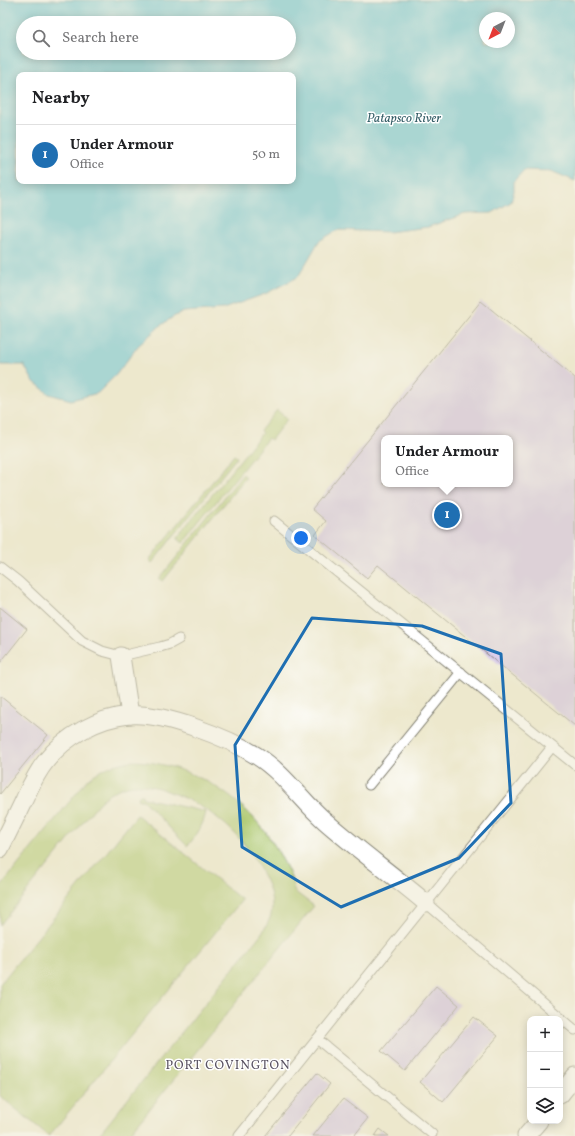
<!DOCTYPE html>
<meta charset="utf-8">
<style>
:root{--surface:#fff;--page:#f6f6f6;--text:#202124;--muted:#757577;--line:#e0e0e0;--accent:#1f6fb2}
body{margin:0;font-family:Vollkorn,serif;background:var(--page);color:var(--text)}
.controls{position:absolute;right:12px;bottom:12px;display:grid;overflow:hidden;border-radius:8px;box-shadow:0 2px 10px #0003}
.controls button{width:36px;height:36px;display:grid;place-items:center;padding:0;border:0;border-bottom:1px solid var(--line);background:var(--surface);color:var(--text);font:20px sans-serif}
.compass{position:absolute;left:479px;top:12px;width:36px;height:36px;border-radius:50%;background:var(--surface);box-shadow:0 2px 10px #0003;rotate:222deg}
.you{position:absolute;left:301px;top:538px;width:14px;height:14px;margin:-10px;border:3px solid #fff;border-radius:50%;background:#1a73e8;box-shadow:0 0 0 6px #1a73e833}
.badge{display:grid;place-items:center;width:26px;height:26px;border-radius:50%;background:var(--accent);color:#fff;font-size:13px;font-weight:700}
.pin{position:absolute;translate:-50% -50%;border:2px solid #fff;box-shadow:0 1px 4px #0006}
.popup{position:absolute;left:381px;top:435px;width:132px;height:52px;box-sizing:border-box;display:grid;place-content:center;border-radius:8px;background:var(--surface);filter:drop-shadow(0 1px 3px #0005);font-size:13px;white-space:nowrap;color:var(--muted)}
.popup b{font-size:15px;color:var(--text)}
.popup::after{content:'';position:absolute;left:50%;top:100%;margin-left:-8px;border:8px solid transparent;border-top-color:var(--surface)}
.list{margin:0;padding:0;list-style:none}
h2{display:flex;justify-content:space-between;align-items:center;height:52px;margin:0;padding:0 16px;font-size:17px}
h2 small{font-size:13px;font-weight:400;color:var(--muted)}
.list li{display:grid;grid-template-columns:26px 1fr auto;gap:12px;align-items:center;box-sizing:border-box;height:60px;padding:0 16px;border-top:1px solid var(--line)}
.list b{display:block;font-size:15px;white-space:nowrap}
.list p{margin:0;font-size:13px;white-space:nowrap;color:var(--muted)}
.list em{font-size:13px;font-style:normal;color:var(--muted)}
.icon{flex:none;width:22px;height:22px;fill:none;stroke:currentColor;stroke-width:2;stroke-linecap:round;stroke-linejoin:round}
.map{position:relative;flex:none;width:575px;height:1136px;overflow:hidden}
.search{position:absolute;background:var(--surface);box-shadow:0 2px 10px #0003;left:16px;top:16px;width:280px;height:44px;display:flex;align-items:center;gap:10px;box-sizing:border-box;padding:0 14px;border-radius:22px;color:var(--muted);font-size:15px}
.panel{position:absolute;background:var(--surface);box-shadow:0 2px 10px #0003;left:16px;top:72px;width:280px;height:112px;border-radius:8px}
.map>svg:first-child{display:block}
.green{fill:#adc86e;stroke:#647245}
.water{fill:#5ac0d8;stroke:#3b6e7a;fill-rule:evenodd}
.building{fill:#c9b7e2;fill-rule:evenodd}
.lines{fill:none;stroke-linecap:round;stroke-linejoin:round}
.lane-casing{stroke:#848274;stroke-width:11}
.street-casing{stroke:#848274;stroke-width:19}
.lane{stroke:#fff;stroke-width:9}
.street{stroke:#fff;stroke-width:17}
.marked{fill:none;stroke:#1f6fb2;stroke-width:3;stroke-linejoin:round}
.labels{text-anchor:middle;stroke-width:3;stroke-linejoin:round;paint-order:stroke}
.water-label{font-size:13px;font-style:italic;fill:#355e67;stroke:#fff}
.neighbourhood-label{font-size:13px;letter-spacing:1px;fill:#595261;stroke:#fff}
</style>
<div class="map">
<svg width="575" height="1136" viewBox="0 0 575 1136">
<rect width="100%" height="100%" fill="#fff"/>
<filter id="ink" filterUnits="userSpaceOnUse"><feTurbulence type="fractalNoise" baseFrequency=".025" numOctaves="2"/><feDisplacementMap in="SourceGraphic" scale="8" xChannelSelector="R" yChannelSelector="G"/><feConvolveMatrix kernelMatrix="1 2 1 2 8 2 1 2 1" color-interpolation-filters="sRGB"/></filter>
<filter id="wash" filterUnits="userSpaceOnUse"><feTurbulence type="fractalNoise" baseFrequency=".012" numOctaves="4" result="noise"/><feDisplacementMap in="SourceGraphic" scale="16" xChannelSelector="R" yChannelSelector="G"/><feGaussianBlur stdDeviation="0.9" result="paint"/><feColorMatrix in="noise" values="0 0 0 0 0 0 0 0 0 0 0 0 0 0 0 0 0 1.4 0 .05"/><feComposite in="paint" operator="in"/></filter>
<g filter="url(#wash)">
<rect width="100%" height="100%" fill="#ede8cd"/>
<g class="green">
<path d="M 277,410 L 287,419 L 271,440 L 268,438 L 183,543 L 177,538 L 262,433 L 260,431 Z"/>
<path d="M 234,455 L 237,457 L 152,563 L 149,560 Z"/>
<path d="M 243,474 L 246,477 L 163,581 L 159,579 Z"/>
<path d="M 130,761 C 192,761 253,802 281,857 C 287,868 293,879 294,891 L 314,906 L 128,1136 L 98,1136 L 261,934 C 265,928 269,922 271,915 C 274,902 270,888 264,877 C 246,837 213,808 172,793 C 161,788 146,784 134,785 C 118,787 107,794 97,805 L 0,925 L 0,887 L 88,779 C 102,768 112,765 130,761 Z"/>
<path d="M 140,795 L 143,795 L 144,798 L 206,812 C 203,825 197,836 187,846 L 143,800 L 139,800 L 138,797 Z"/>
<path d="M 137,815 L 242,900 L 49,1136 L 0,1096 L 0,984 Z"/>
</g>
<path class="water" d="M 0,0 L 575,0 L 575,181 L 551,171 L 524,170 L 514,181 L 514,191 L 511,202 L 492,213 L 465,214 L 428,227 L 388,232 L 338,230 L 319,241 L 298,277 L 265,294 L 223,309 L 184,312 L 173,317 L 160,326 L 138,346 L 116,375 L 98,393 L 71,400 L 49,394 L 33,381 L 24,365 L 0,365 ZM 485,18 L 509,18 L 509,42 L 485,42 ZM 23,23 L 289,23 L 289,53 L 23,53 ZM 19,75 L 293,75 L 293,181 L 19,181 Z"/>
<g id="blocks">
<g class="building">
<path d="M 481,301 L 575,378 L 575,726 L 378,565 L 367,578 L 315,535 L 326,521 L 312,509 ZM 384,438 L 510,438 L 510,484 L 384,484 Z"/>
<path d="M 0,607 L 27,629 L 0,663 Z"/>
<path d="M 0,696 L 48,735 L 0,794 Z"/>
<path d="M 436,986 L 459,1005 L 405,1071 L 381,1051 Z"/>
<path d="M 474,1017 L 498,1036 L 443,1102 L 420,1082 Z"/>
<path d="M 317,1073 L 330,1084 L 288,1136 L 265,1136 Z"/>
<path d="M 343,1099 L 368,1118 L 354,1136 L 313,1136 Z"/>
<path d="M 380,1129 L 389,1136 L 375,1136 Z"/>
</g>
</g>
</g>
<g filter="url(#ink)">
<use href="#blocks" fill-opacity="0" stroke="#848274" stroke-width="1"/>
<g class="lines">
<g class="lane-casing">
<g id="lane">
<path d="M 274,521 L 575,765"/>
<path d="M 0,567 L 18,581 L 82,641 L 102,651 L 121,656 L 160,647 L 170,644 L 179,639"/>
<path d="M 369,785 L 461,672"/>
<path d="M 426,903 L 575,1030"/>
<path d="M 317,1039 L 432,1134"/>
<path d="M 239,1136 L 552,747"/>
</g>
</g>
<g class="street-casing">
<g id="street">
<path d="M 121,656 L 130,715"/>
<path d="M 0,849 C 8,833 16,817 24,800 C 30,787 36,773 46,761 C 65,736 98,718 129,715 C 163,712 229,738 257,756 C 284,773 302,801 325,821 C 358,850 393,875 426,903"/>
<path d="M 560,1095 L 575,1076"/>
<path d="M 526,1136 L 539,1121"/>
</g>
</g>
<use href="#lane" class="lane"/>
<use href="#street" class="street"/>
</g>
</g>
<path d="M0 0H575V1136H0ZM 312,618 L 422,626 L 501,654 L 511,803 L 459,858 L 341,907 L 242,847 L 235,745 Z" fill="#ede8cd" fill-opacity=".55" fill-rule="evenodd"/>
<path class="marked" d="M 312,618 L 422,626 L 501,654 L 511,803 L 459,858 L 341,907 L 242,847 L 235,745 Z"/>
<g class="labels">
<g class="water-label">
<text x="404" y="122">Patapsco River</text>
</g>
<g class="neighbourhood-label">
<text x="228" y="1069">PORT COVINGTON</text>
</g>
</g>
</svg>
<div class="controls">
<button>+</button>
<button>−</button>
<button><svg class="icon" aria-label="layers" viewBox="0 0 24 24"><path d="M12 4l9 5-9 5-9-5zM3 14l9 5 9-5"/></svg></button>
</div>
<svg class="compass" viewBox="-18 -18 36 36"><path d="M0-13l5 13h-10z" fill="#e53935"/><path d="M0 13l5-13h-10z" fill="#757577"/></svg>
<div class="you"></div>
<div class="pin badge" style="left:447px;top:515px">1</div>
<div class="popup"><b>Under Armour</b>Office</div>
<div class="search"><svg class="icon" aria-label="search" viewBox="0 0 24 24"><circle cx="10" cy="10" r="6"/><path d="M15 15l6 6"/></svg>Search here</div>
<section class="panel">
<h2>Nearby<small></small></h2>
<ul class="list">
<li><span class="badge">1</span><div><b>Under Armour</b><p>Office</p></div><em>50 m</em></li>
</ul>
</section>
</div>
